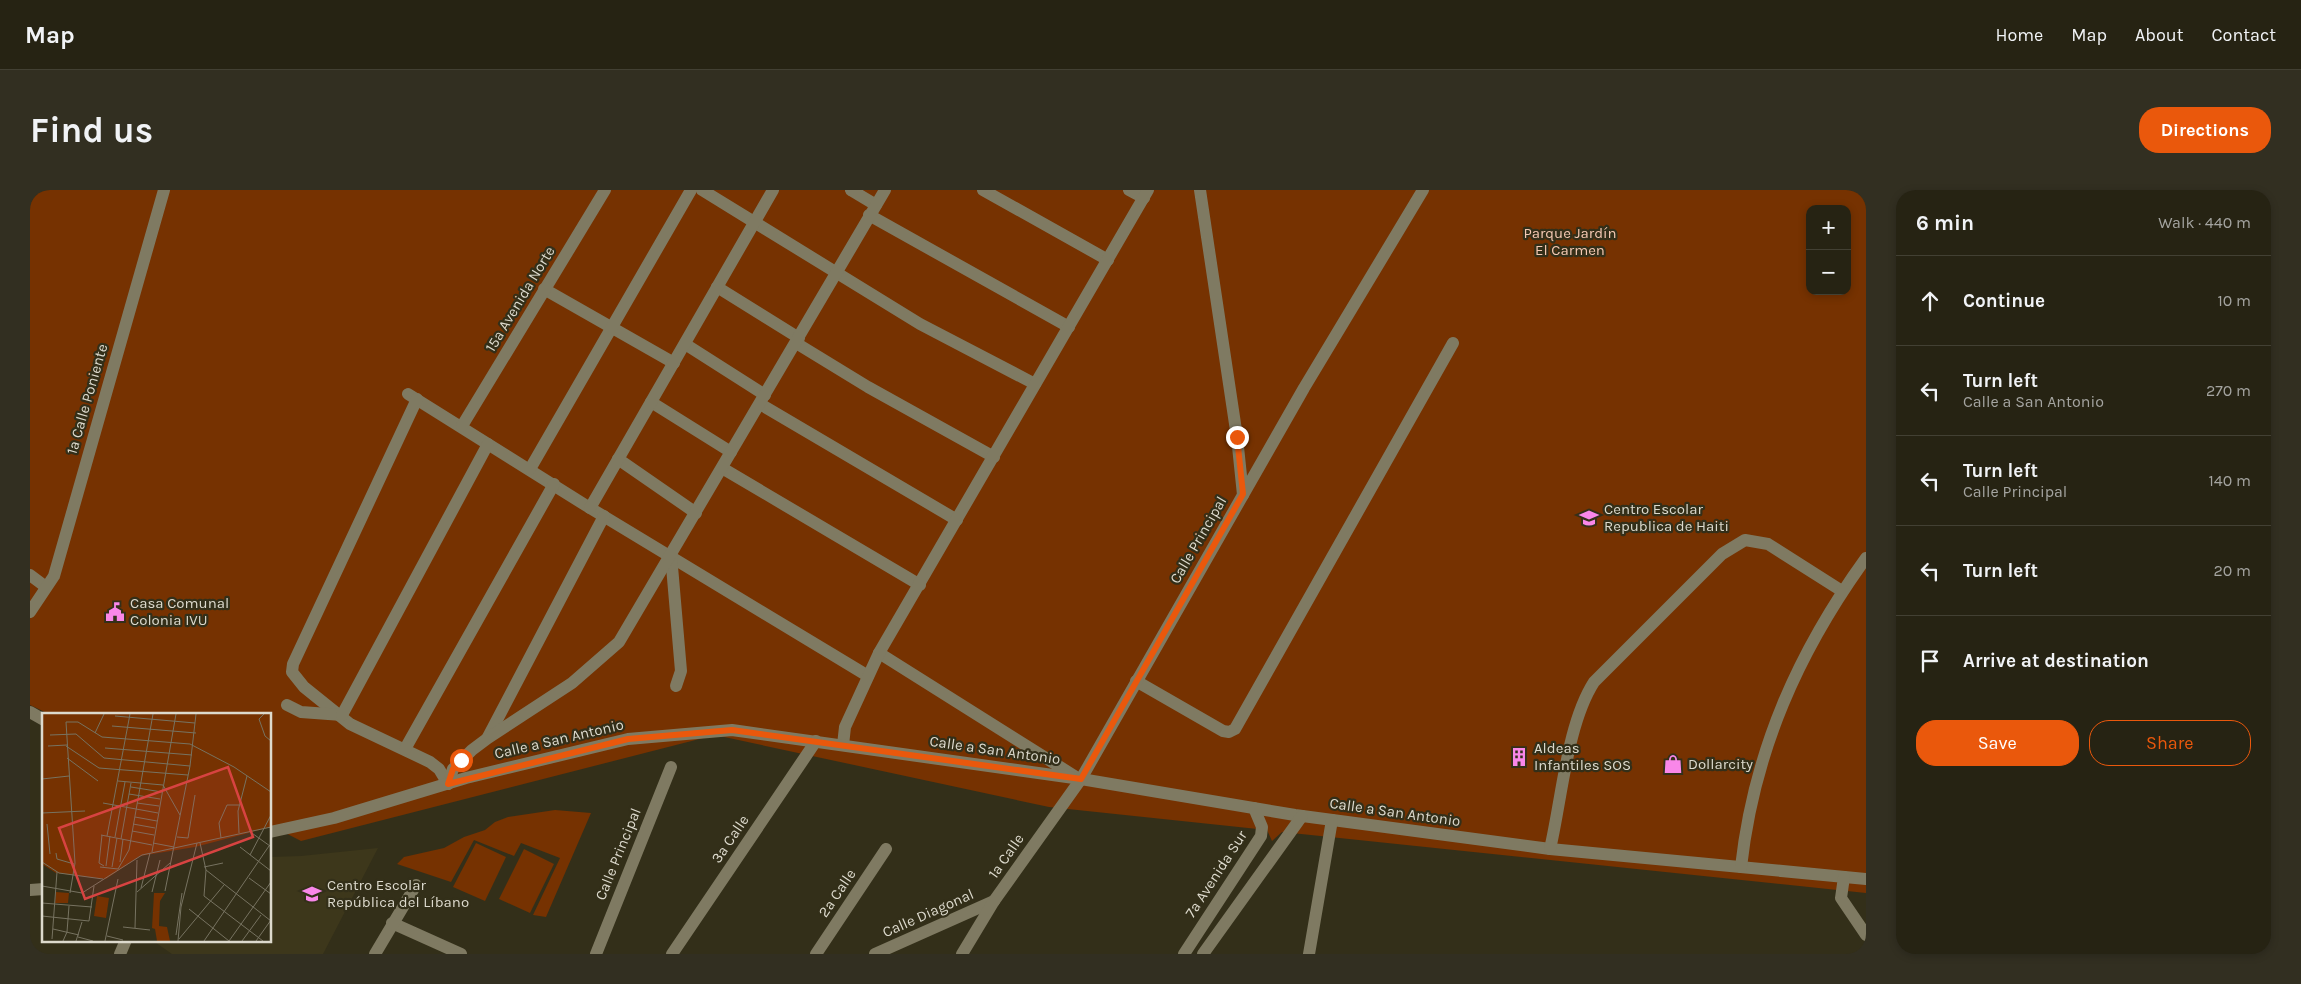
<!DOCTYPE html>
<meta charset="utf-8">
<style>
:root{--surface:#262313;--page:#322f21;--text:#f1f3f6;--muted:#a4a4a0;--line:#424033;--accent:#ea580c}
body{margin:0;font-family:Karla,sans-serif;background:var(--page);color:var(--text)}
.controls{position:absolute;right:15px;top:15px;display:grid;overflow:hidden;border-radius:10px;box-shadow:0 2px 8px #0003}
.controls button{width:45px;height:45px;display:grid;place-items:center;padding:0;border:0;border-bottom:1px solid var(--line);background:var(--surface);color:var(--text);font:25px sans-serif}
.stop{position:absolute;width:15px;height:15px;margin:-11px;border:4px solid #ea580c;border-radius:50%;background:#fff}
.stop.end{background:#ea580c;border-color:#fff;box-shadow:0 1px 5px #0008}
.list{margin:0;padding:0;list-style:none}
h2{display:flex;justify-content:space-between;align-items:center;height:65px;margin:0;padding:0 20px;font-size:21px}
h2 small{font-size:16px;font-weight:400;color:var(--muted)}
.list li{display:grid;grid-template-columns:32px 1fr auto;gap:15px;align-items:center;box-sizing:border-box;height:90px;padding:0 20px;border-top:1px solid var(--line)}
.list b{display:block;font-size:19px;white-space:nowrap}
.list p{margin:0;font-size:16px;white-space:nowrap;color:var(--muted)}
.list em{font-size:16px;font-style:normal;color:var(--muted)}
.actions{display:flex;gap:10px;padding:15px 20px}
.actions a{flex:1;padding:11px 0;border:1px solid var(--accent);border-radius:20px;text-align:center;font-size:18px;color:var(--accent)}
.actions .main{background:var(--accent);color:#fff}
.icon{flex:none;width:28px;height:28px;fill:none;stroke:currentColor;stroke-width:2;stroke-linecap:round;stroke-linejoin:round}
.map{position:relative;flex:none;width:1836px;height:764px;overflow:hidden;border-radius:20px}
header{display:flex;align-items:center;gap:30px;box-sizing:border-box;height:70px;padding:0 25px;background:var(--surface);border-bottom:1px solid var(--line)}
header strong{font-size:24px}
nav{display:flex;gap:28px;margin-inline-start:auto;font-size:18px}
.intro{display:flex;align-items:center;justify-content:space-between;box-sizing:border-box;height:120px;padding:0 30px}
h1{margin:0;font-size:35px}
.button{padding:12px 22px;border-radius:20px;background:var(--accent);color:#fff;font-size:18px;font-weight:700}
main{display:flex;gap:30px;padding:0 30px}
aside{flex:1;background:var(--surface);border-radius:20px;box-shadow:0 2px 8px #0003}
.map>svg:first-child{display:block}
.built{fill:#3d371b}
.green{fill:#763201;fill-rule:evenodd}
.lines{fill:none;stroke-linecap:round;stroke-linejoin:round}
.minor{stroke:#7f7a62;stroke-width:12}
.route{stroke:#ea580c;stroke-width:6}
.labels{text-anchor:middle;stroke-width:4.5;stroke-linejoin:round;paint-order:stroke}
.park-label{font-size:15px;fill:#f6cab3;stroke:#332f19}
.street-label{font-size:15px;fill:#dddacd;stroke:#332f19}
.poi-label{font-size:15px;fill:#dddacd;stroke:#332f19;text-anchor:start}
.inset-road{fill:none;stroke:#777361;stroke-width:1}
.view{fill:#d74341;fill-opacity:0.15;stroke:#d74341;stroke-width:2.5}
.inset-edge{fill:none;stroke:#dddacd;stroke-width:2.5}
</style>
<header>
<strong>Map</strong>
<nav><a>Home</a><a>Map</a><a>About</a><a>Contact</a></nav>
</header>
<div class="intro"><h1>Find us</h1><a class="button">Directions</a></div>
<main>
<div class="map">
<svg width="1836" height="764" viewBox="0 0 1836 764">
<rect width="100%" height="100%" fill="#332f19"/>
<path class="built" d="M 348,658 L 293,764 L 142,764 L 122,750 L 240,750 L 240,667 L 271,666 Z"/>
<g class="green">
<path d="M 0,0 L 1836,0 L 1836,703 L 1252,642 L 1242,651 L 1237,640 L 1019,617 L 685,545 L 271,651 L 240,635 L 240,524 L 19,524 L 0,515 ZM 1780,19 L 1817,19 L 1817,101 L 1780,101 Z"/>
<path d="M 525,620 L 561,623 L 516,727 L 503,725 L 530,668 L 491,653 L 484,666 L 444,650 L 421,692 L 367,674 L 374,667 L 414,658 L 434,647 L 455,640 L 465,632 L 478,627 Z"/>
<path d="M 446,653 L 476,667 L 455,711 L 423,697 Z"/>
<path d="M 494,659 L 524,674 L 500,723 L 469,709 Z"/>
</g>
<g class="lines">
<g class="minor">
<path d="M 672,0 L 890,134 L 1005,194"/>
<path d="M 821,0 L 846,15"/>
<path d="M 953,0 L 1078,70"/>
<path d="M 1099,0 L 1114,8"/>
<path d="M 1170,0 L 1207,247 L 1213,305"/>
<path d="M 839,25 L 1039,137"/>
<path d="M 687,97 L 769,148"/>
<path d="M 514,99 L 644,173"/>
<path d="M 766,153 L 838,197 L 964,267"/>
<path d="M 655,154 L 735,205"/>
<path d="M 378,204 L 560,318 L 838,486"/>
<path d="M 387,209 L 263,474 L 262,482 L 274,497 L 320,534 L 400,572 L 409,579 L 418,594"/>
<path d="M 621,212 L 701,262"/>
<path d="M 730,214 L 927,330"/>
<path d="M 432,236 L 575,0"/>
<path d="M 588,269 L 666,323"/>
<path d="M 692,278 L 890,395"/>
<path d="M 500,279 L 661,0"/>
<path d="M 560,318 L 743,0"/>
<path d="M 641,365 L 651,481 L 646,496"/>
<path d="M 0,385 L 16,397"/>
<path d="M 0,422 L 24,386 L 134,0"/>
<path d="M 849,463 L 1046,587"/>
<path d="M 1106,491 L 1193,541 L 1199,542 L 1205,539 L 1423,153"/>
<path d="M 257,515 L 271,522 L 312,525"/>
<path d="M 0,522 L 14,530"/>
<path d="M 312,525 L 458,254"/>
<path d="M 458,547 L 574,326"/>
<path d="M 813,555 L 815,537 L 849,463 L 1118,0"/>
<path d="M 375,559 L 524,294"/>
<path d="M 418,594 L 423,579 L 442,560 L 458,548 L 542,493 L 589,452 L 855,0"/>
<path d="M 240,642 L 304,628 L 436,588 L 598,549 L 702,540 L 1051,589 L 1265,625 L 1520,659 L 1836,689"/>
<path d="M 1520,659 C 1532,608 1537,534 1564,492 L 1692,364 L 1715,350 L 1738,354 L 1812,401"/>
<path d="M 1711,677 C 1724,561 1768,462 1836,368"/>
<path d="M 1814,687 L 1811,708 L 1836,745"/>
<path d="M 0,700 L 14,699"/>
<path d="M 362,733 L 431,764"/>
<path d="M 90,764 L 96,750"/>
<path d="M 345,764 L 386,695"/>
<path d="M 566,764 L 641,577"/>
<path d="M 642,764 L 786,551"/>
<path d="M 786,764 L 856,659"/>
<path d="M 845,764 L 964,711"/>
<path d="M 932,764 L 964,711 L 1051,589 L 1274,198 L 1393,0"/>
<path d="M 1154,764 L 1231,646 L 1232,637 L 1224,618"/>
<path d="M 1173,764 L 1272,626"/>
<path d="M 1279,764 L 1302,630"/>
</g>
</g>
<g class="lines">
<path class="route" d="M 431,570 L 423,579 L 418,594 L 598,549 L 702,540 L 1051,589 L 1213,304 L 1207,247"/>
</g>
<defs>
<g id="school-bare" transform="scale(1.5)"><path d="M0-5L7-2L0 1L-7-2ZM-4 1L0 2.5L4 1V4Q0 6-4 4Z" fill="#f987e9" stroke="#332f19" stroke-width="2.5" paint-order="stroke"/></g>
<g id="civic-bare" transform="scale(1.5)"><path d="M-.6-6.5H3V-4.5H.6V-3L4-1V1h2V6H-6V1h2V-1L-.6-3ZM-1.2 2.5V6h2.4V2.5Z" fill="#f987e9" stroke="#332f19" stroke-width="2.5" paint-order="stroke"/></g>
<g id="building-bare" transform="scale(1.5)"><path d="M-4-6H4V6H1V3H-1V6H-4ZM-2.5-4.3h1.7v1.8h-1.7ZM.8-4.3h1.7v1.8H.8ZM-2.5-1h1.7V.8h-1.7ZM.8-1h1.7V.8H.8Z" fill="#f987e9" stroke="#332f19" stroke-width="2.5" paint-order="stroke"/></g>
<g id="shop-bare" transform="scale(1.5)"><path d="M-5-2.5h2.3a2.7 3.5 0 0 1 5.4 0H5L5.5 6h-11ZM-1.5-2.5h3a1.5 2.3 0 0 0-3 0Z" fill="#f987e9" stroke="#332f19" stroke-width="2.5" paint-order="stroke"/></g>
</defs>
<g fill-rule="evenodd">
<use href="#school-bare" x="1559" y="328"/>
<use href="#civic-bare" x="85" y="422"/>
<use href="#building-bare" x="1489" y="567"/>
<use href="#shop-bare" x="1643" y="574"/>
<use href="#school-bare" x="282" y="704"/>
</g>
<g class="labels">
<g class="park-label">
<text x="1540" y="48">Parque Jardín<tspan x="1540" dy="17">El Carmen</tspan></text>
</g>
<g class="street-label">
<text transform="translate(490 109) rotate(-59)" y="5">15a Avenida Norte</text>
<text transform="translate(57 209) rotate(-74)" y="5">1a Calle Poniente</text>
<text transform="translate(1168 350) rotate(-60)" y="5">Calle Principal</text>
<text transform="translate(529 549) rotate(-13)" y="5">Calle a San Antonio</text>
<text transform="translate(965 560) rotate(8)" y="5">Calle a San Antonio</text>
<text transform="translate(1365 622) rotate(8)" y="5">Calle a San Antonio</text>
<text transform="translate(700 649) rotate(-56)" y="5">3a Calle</text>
<text transform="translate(588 664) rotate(-68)" y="5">Calle Principal</text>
<text transform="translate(976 666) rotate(-55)" y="5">1a Calle</text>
<text transform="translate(1186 684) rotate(-57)" y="5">7a Avenida Sur</text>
<text transform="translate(807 703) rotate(-56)" y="5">2a Calle</text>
<text transform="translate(898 723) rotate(-24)" y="5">Calle Diagonal</text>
</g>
<g class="poi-label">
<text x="1574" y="324">Centro Escolar<tspan x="1574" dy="17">Republica de Haiti</tspan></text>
<text x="100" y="418">Casa Comunal<tspan x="100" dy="17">Colonia IVU</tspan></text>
<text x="1504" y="563">Aldeas<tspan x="1504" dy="17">Infantiles SOS</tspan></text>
<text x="1658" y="579">Dollarcity</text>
<text x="297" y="700">Centro Escolar<tspan x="297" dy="17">República del Líbano</tspan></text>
</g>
</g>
<g transform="translate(12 523)">
<rect width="229" height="229" fill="#332f19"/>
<path d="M 0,1 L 229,1 L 229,114 L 153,134 L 98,143 L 64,166 L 14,160 L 0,151 ZM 14,179 L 27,180 L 26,190 L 13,190 ZM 112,180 L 123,180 L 118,188 L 117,213 L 125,214 L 128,228 L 115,228 L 113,216 L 110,215 ZM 55,183 L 67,185 L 64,205 L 52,203 Z" fill="#763201"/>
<path class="inset-road" d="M 222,1 L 217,6 L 223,23 L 229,28M 73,3 L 153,10M 70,13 L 154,20M 53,20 L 62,1M 8,22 L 34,21 L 62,45 L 148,53M 6,33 L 25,32M 24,33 L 57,55 L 146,62M 63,35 L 150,42M 25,45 L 56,68M 0,66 L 27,63M 76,68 L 121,72 L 138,102M 89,74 L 120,79M 87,81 L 118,86M 61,90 L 116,100M 95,90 L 117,93M 0,100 L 43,98M 93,104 L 115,108M 5,111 L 8,141M 91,111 L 113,115M 90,118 L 112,122M 207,118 L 228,133M 197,120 L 196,98 L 205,63M 59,122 L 110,132M 60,122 L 57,150 L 62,153M 65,123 L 88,1M 73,124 L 83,69M 135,124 L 146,125 L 153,82M 179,125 L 177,110 L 185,92 L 197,92M 79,126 L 89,70M 111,130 L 132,134M 158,130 L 164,157 L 229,208M 198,134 L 229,158M 110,139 L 134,1M 14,140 L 15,146 L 32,151M 208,142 L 229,102M 0,149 L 17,160 L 61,166M 78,149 L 81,126M 64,153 L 68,123M 58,154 L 76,156 L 87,137 L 111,1M 70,154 L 75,125M 162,154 L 181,150M 164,157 L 162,183 L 221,228M 207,165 L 229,181M 0,173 L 40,180 L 100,142 L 229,114M 99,175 L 108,140M 123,178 L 148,53 L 154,1M 95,179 L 128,150M 110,179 L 118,147M 28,180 L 33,150 L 24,9 L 36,9 L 60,24 L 148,31 L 192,54 L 229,79M 0,190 L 50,194M 147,196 L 187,228M 0,203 L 47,208 L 52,173M 81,214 L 108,217M 93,215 L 95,147M 11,216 L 37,222M 134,222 L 140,180M 65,223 L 81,227M 36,224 L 51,228M 10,226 L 15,159M 137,226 L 182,172M 21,228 L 25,219 L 27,193M 34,228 L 40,209M 63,228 L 76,166M 136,228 L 139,194 L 155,130M 162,228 L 227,133M 187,228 L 229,169M 200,228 L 219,202M 214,228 L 229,207"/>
<path class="view" d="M 186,54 L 211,124 L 43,186 L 17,115 Z"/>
<rect width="229" height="229" class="inset-edge"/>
</g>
</svg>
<div class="controls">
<button>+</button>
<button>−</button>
</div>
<div class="stop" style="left:431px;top:570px"></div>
<div class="stop end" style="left:1207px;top:247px"></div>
</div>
<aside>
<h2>6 min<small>Walk · 440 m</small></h2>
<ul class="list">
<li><svg class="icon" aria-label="ahead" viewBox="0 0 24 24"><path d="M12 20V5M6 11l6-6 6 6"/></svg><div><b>Continue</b></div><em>10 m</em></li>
<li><svg class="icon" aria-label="left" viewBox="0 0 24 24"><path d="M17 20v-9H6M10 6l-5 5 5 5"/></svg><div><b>Turn left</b><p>Calle a San Antonio</p></div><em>270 m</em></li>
<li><svg class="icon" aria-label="left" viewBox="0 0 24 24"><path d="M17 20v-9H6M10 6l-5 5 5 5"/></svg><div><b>Turn left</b><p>Calle Principal</p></div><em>140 m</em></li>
<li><svg class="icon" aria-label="left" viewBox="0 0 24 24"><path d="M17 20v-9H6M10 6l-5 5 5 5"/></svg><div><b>Turn left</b></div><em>20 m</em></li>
<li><svg class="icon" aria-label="arrive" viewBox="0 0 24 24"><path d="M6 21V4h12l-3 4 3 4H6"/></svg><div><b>Arrive at destination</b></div></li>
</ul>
<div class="actions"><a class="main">Save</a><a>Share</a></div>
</aside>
</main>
